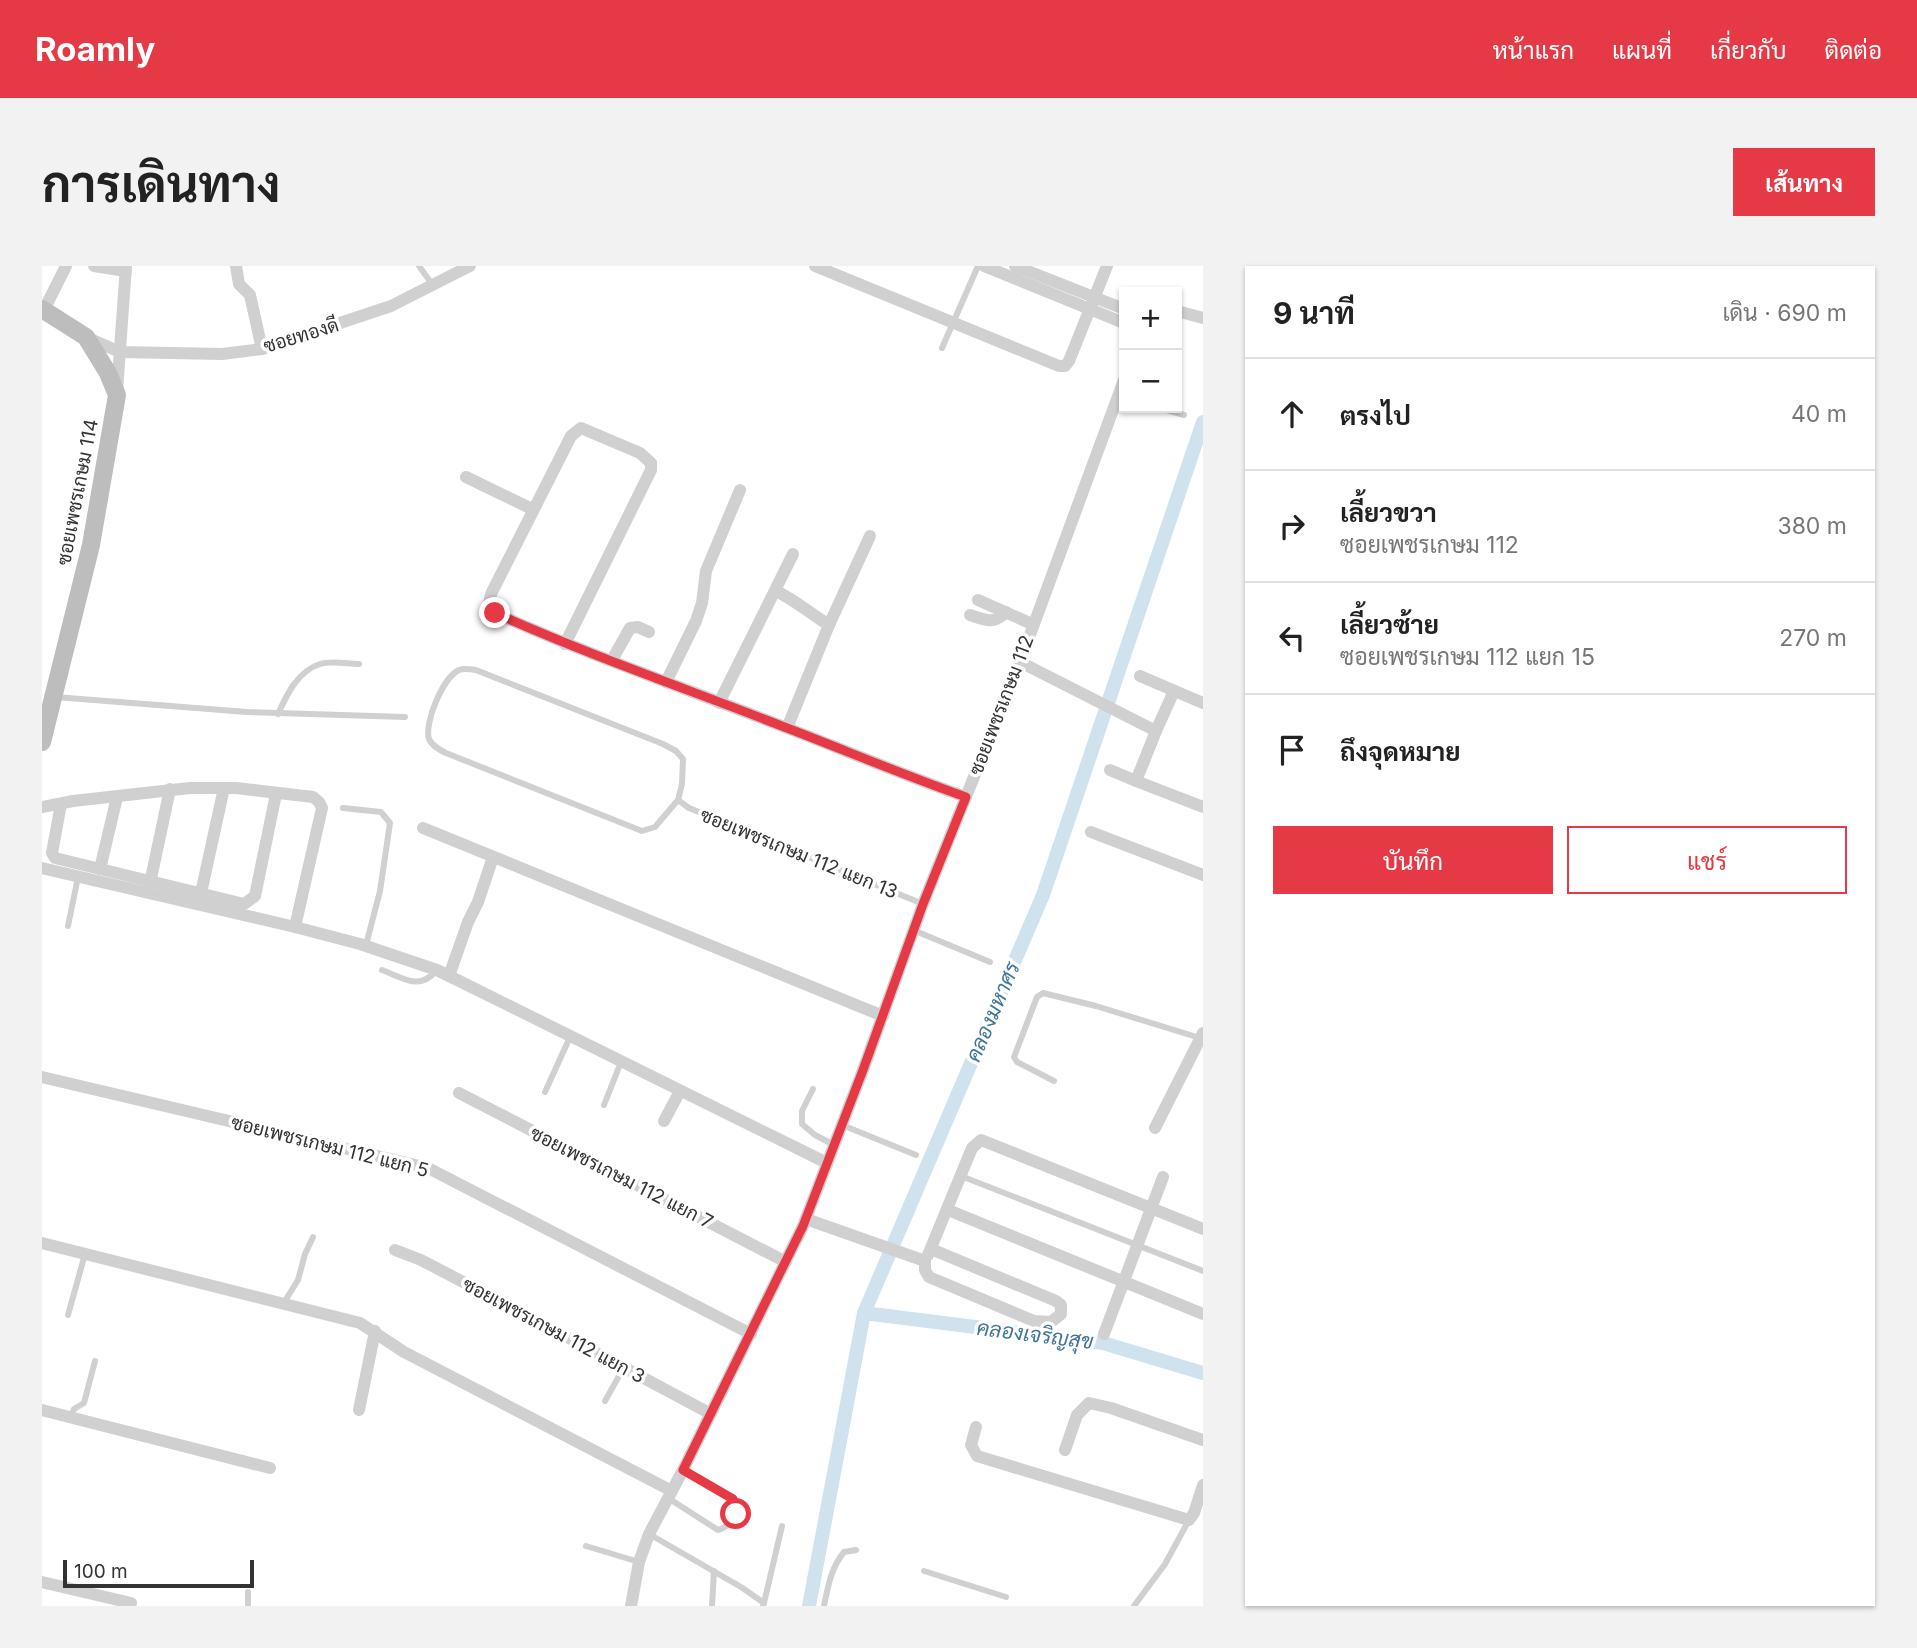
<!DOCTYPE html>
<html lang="th">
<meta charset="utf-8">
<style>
:root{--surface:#fff;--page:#f2f2f2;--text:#222;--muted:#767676;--line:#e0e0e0;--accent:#e63946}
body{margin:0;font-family:Inter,Sarabun,sans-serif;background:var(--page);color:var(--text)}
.controls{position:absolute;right:21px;top:21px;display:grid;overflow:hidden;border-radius:0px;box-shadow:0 2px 5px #0004}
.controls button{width:63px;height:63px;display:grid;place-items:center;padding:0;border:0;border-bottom:2px solid var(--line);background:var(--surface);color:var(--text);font:35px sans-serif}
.scale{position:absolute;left:21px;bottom:18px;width:191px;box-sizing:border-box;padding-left:7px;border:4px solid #333;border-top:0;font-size:19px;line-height:24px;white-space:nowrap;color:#333;-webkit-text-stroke:5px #fff;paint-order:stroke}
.stop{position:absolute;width:21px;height:21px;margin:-16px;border:5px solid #e63946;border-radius:50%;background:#fff}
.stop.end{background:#e63946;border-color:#fff;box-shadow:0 2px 7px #0008}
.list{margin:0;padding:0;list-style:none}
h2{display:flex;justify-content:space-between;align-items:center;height:91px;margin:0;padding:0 28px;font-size:30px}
h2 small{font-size:23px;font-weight:400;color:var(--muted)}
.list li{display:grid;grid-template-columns:46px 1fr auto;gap:21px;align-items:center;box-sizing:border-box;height:112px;padding:0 28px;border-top:2px solid var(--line)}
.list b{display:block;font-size:26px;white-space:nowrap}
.list p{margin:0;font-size:23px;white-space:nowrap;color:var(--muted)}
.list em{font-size:23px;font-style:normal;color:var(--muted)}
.actions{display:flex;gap:14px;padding:21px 28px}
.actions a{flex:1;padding:16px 0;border:2px solid var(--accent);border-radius:0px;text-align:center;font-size:24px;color:var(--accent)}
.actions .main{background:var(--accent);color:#fff}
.icon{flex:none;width:38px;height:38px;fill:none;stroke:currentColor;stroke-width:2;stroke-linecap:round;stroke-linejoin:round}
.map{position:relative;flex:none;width:1161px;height:1340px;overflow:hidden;border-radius:0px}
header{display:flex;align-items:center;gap:42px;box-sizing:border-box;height:98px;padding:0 35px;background:var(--accent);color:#fff}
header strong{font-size:33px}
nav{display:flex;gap:38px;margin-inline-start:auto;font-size:24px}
.intro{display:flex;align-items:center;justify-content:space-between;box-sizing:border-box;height:168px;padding:0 42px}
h1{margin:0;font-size:49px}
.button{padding:18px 32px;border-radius:0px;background:var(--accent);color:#fff;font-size:24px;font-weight:700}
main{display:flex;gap:42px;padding:0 42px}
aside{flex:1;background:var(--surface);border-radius:0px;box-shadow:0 2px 5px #0004}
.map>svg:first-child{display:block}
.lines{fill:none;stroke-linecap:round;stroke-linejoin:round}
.canal{stroke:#cfe2ee;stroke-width:14}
.lane{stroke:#d0d0d0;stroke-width:6}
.street{stroke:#d0d0d0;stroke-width:12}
.secondary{stroke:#bdbdbd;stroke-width:18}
.route{stroke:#e63946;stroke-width:9}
.labels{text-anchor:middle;stroke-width:7;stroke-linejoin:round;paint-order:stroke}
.street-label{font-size:19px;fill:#333;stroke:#fff}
.water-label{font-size:21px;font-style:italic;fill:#3f7597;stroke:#fff}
</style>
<header>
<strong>Roamly</strong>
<nav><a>หน้าแรก</a><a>แผนที่</a><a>เกี่ยวกับ</a><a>ติดต่อ</a></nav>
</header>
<div class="intro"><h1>การเดินทาง</h1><a class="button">เส้นทาง</a></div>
<main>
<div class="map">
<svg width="1161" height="1340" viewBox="0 0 1161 1340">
<rect width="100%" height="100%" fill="#fff"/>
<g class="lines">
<g class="canal">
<path d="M 822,1047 L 1061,1077 L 1161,1107"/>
<path d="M 767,1340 L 822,1047 L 1001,629 L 1161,156"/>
</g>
<g class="lane">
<path d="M 377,0 L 390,18"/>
<path d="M 900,82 L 936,0"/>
<path d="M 1118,142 L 1142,149"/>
<path d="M 13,431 L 205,446 L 363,451"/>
<path d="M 236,448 C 245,428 256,405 278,398 C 289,394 306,398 317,398"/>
<path d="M 636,534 L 613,561 L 600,565 L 404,487 C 398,484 390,480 387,473 C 382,457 401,411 417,404 C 422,402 428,403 434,404 L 621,478 L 634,485 L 641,493 L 640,518 L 636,534 L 647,542 L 881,638"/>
<path d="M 301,542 L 339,546 L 348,557 L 338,625 L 324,679"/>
<path d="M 26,660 L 36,611"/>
<path d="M 871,664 L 948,696"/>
<path d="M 340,704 C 361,712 377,725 394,705"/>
<path d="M 1012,815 L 975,796 L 972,791 L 995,731 L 1001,727 L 1054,740 L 1158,772"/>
<path d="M 771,823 L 760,845 L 760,858 L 773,869 L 792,879"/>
<path d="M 503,826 L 528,771"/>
<path d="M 562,839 L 579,796"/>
<path d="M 800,859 L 874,889"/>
<path d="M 919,910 L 1161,1005"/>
<path d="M 241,1038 L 256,1014 L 263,988 L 271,971"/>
<path d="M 26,1049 L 43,988"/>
<path d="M 563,1135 L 582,1101"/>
<path d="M 29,1152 L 32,1143 L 42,1137 L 53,1095"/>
<path d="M 626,1232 L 676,1264 C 687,1261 693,1252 695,1241 L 691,1233 L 641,1204"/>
<path d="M 607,1268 L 699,1321 L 722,1337 L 721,1340"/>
<path d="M 544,1280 L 597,1296"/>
<path d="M 882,1305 L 964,1331"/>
<path d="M 206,1326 L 206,1340"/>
<path d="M 722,1337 L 740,1260"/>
<path d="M 670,1340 L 672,1305"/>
<path d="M 782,1340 C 786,1320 789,1302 802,1286 L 814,1284"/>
<path d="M 1092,1340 L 1123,1298 L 1147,1254"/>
</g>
<g class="street">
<path d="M 52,0 L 84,5"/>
<path d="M 194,0 L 197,18 L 208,29 L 220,83"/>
<path d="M 773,0 L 1017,100 L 1023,100 L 1027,95 L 1065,0"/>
<path d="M 942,0 L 1082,57"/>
<path d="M 973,0 L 1082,43"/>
<path d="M 2,44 L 24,0"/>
<path d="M 1135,45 L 1161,52"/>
<path d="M 46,72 L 78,86 L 180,88 L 220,83 L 349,40 L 428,0"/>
<path d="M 75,125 L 84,0"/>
<path d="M 424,211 L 490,243"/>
<path d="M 734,325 C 753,334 769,348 787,359"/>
<path d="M 936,334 L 990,358"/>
<path d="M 928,349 C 943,354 952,359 964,346"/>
<path d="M 523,378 L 609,204 L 609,197 L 598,187 L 539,162 L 529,170 L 450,326 C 446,336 447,339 453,347 C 549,390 648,424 745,462 C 805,485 864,510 924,531"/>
<path d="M 570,394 L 588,362 L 596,361 L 607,366"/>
<path d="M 978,396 L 1114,465 L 1094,515 L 1161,541"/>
<path d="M 1098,410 L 1161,437"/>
<path d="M 624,416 L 654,355 L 660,337 L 664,305 L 698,224"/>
<path d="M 677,437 L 751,288"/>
<path d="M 745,462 L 787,359 L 828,270"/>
<path d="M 1114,465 L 1132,425"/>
<path d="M 1068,504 L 1094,515"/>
<path d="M 19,538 L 10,587 L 13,592 L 202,638 L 213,630 L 234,528"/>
<path d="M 0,541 L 31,535 L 148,522 L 194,522 L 271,531 L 277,536 L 280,542 L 253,661"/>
<path d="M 381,562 L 841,750"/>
<path d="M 1049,566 L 1161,609"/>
<path d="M 0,602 L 253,661 L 318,678 L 395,704 L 785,897"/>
<path d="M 58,603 L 75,531"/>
<path d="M 107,622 L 128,523"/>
<path d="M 159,627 L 182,522"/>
<path d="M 407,710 L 426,656 L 436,636 L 451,591"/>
<path d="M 0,811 L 386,902 L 709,1068"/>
<path d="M 417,827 L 744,996"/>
<path d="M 622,855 L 638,825"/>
<path d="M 1113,862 L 1161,767"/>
<path d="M 906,944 L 1161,1048"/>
<path d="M 764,953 L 883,995 L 883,1004 L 887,1011 L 992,1055 L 1009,1056 L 1019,1048 L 1019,1039 L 1014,1035 L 889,983"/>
<path d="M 0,977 L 318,1057 L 362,1086 L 630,1225"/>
<path d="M 353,984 L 379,994 L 467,1040 L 669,1148"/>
<path d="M 886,989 L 930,882 L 939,874 L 1161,963"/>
<path d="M 1062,1068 L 1121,911"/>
<path d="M 0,1144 L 228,1202"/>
<path d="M 317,1144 L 333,1065"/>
<path d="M 934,1161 L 929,1179 L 935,1190 L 1147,1254 L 1152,1247 L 1161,1219"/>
<path d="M 1023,1184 L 1035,1149 L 1047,1137 L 1069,1142 L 1161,1174"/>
<path d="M 0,1316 L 89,1337"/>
<path d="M 589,1340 L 597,1296 L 607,1268 L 641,1204 L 761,960 L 821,804 L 881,638 L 978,396 L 1082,114"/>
</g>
<path class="secondary" d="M 0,43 L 44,71 L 66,107 L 75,129 L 49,279 L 0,476"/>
</g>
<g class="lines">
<path class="route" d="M 453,347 C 549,390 648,424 745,462 C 805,485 864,510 924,531 L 881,638 L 821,804 L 761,960 L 641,1204 L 691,1233 L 695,1241 L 694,1248"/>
</g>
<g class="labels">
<g class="street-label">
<text transform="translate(259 69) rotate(-17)" y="7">ซอยทองดี</text>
<text transform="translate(35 226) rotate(-79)" y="7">ซอยเพชรเกษม 114</text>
<text transform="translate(959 439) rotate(-69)" y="7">ซอยเพชรเกษม 112</text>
<text transform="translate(757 587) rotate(22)" y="7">ซอยเพชรเกษม 112 แยก 13</text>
<text transform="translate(288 880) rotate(14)" y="7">ซอยเพชรเกษม 112 แยก 5</text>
<text transform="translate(580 911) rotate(27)" y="7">ซอยเพชรเกษม 112 แยก 7</text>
<text transform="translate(512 1064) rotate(28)" y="7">ซอยเพชรเกษม 112 แยก 3</text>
</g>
<g class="water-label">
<text transform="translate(951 746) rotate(-67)" y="7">คลองมหาศร</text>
<text transform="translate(993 1069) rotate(7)" y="7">คลองเจริญสุข</text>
</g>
</g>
</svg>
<div class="controls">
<button>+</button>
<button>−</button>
</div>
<div class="scale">100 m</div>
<div class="stop" style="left:694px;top:1248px"></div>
<div class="stop end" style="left:453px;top:347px"></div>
</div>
<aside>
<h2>9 นาที<small>เดิน · 690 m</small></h2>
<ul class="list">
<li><svg class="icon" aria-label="ahead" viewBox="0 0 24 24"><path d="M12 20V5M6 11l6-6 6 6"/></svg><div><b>ตรงไป</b></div><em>40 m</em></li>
<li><svg class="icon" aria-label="right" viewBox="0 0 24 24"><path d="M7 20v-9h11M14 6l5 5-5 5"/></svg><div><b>เลี้ยวขวา</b><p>ซอยเพชรเกษม 112</p></div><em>380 m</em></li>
<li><svg class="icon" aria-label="left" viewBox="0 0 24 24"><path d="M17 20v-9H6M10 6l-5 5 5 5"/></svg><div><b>เลี้ยวซ้าย</b><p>ซอยเพชรเกษม 112 แยก 15</p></div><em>270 m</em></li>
<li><svg class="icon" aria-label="arrive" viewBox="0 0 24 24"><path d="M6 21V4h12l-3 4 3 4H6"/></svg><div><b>ถึงจุดหมาย</b></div></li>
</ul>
<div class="actions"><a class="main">บันทึก</a><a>แชร์</a></div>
</aside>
</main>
